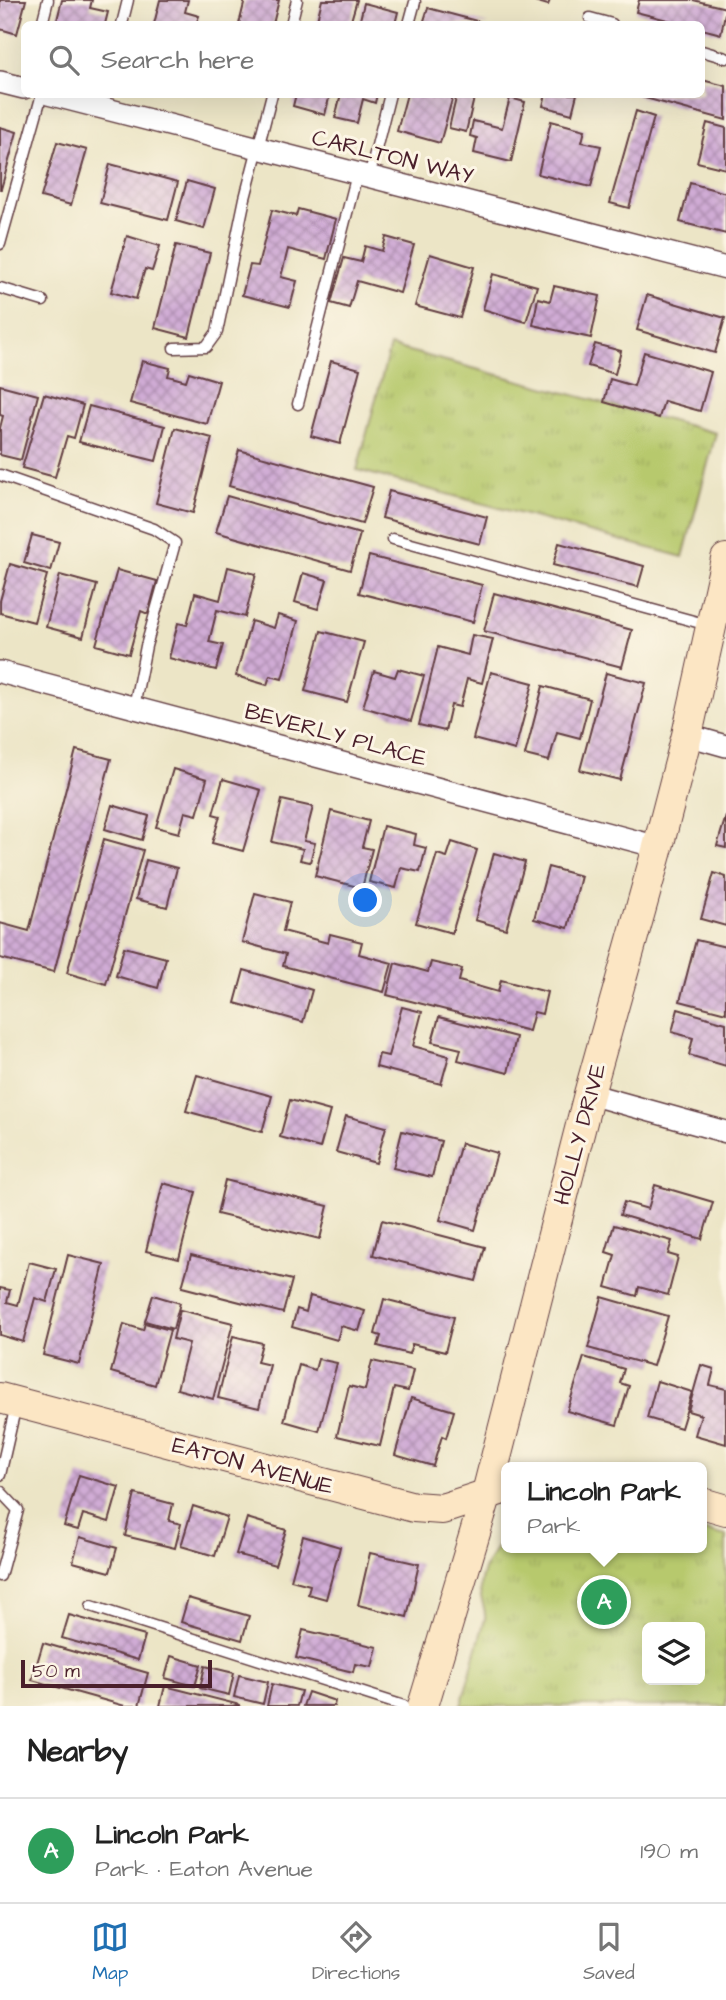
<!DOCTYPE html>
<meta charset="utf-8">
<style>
:root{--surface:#fff;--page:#f6f6f6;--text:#222;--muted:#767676;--line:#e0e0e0;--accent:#1f6fb2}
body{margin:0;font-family:"Architects Daughter",sans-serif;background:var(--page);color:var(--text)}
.controls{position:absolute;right:21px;bottom:21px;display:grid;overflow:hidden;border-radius:10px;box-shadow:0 7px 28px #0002}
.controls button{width:63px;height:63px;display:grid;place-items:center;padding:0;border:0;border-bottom:2px solid var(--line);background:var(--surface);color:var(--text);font:35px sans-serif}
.scale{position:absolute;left:21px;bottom:18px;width:191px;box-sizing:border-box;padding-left:7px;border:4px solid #4a1f2b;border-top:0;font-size:19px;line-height:24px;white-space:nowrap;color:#4a1f2b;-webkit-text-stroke:5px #fcf5e5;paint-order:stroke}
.you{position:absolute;left:366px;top:901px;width:24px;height:24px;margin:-18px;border:5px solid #fff;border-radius:50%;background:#1a73e8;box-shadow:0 0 0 10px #1a73e833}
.badge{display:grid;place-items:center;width:46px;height:46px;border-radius:50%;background:var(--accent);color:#fff;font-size:23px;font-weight:700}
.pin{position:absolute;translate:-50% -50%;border:4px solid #fff;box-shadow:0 2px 7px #0006}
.popup{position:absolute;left:501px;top:1462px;width:206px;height:91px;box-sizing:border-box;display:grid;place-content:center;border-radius:10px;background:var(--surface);filter:drop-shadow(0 2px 5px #0005);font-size:23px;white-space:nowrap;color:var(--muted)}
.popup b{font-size:26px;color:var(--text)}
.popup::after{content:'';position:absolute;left:50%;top:100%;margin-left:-14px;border:14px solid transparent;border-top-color:var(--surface)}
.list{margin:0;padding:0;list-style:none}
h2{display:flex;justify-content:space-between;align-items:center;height:91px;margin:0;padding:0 28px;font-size:30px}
h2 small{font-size:23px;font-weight:400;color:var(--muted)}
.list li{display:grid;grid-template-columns:46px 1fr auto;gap:21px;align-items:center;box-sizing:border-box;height:105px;padding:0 28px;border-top:2px solid var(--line)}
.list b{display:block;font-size:26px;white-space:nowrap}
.list p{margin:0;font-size:23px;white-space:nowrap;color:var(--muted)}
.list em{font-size:23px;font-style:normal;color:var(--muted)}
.icon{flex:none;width:38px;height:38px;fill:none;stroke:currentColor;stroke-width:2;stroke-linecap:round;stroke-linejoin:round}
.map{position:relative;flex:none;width:726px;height:1706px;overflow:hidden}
.search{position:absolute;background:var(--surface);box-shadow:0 7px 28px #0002;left:21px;right:21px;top:21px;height:77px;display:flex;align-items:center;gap:18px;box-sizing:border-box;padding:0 24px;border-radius:10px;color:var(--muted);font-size:26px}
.sheet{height:196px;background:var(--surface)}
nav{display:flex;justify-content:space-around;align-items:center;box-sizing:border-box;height:98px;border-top:2px solid var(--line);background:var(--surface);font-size:19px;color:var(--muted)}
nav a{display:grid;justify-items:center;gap:4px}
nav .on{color:var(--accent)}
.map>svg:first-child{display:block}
.grass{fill:url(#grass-tufts);stroke:#80744c;stroke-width:2;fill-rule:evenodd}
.building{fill:url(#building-cross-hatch)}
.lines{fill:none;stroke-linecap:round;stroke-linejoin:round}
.lane-casing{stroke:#623d42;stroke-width:13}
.street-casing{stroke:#623d42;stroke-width:24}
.secondary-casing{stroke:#623d42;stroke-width:32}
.lane{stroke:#fff;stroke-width:10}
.street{stroke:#fff;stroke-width:21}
.secondary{stroke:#fce6c4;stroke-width:30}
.labels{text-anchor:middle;stroke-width:6;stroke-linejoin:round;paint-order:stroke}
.street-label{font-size:23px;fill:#4a1f2b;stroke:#fcf5e5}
</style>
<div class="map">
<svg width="726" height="1706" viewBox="0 0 726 1706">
<defs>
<pattern id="grass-tufts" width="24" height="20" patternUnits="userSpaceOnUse" patternTransform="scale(1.75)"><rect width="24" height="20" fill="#b7c96d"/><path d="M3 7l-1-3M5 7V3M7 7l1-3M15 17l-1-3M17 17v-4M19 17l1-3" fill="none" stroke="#9fac5f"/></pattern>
<pattern id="building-cross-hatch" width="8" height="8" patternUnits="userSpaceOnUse" patternTransform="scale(1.75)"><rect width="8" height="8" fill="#d0acd5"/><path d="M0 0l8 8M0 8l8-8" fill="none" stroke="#ab8bad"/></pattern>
</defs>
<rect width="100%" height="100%" fill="#fcf5e5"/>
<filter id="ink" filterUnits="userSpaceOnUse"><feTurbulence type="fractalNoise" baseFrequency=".0143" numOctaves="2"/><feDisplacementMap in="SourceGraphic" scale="14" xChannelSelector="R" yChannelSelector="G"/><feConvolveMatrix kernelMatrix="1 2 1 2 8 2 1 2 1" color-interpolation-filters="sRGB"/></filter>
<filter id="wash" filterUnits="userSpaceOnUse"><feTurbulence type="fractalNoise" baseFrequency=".00686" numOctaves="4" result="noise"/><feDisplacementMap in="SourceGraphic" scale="28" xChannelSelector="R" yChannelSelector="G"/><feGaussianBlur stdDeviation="1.57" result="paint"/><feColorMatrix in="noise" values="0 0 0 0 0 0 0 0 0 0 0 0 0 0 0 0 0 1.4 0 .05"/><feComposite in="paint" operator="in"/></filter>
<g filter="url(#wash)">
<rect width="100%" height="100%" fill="#ece5c6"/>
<g class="grass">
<path d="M 390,346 L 716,433 L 683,557 L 357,470 Z"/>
<path d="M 702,1530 L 726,1536 L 726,1706 L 461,1706 L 485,1619 C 486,1610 483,1605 481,1597 C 476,1575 493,1552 506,1536 L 506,1548 L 702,1548 ZM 647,1627 L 700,1627 L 700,1680 L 647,1680 Z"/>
</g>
<g id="blocks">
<g class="building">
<path d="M 0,0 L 26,0 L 17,34 L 0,29 Z"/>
<path d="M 62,0 L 92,0 L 90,8 L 108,12 L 105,24 L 56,24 Z"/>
<path d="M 160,0 L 188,0 L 185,12 L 199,16 L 196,24 L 154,24 Z"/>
<path d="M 245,0 L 279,0 L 273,24 L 239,24 Z"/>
<path d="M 322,0 L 357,0 L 350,24 L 316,24 Z"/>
<path d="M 531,0 L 550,0 L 548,5 Z"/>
<path d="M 639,0 L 693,0 L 726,8 L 721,34 L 702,29 L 702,24 L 683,24 L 636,12 Z"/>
<path d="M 364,3 L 398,12 L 395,24 L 359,24 Z"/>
<path d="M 428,8 L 488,24 L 423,24 Z"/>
<path d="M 702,80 L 726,86 L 726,120 L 634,95 L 702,94 Z"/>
<path d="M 296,94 L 330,94 L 325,115 L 293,106 Z"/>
<path d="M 341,94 L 377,94 L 375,103 L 363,99 L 357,123 L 335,118 Z"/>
<path d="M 407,94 L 453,96 L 440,143 L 397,131 Z"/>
<path d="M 457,94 L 475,94 L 466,132 L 449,128 Z"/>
<path d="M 546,94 L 577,94 L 572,114 L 543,106 Z"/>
<path d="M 510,98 L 525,102 L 511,162 L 474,153 L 477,138 L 470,136 L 473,121 L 502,128 Z"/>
<path d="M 636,111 L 654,117 L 629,208 L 610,203 Z"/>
<path d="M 551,121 L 585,130 L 582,142 L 601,146 L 591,187 L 538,174 Z"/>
<path d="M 707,123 L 726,128 L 726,169 L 697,162 Z"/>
<path d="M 0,127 L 17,132 L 1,189 L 0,189 Z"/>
<path d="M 57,142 L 87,150 L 71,205 L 41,197 Z"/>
<path d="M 110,164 L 178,182 L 168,220 L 100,203 Z"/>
<path d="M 187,181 L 215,189 L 204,229 L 176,221 Z"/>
<path d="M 690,183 L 726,193 L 726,234 L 680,222 Z"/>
<path d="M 298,209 L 336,219 L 326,259 L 288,249 L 281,277 L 297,281 L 290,307 L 242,295 L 250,265 L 258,266 L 272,210 L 296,216 Z"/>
<path d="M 127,236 L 160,246 L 152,271 L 145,269 L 136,299 L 111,292 Z"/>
<path d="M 386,237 L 414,245 L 400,293 L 357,281 L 349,308 L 331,303 L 344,258 L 361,262 L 365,246 L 382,251 Z"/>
<path d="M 176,245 L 210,253 L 189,337 L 155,328 Z"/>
<path d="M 430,254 L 474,267 L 460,318 L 415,306 Z"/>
<path d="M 493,274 L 537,286 L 526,322 L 483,309 Z"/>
<path d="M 554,286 L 600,296 L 591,338 L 533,325 L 538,298 L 550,301 Z"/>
<path d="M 647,295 L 725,318 L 715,353 L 637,330 Z"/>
<path d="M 595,344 L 621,351 L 615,374 L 588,366 Z"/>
<path d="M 644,352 L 711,372 L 700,411 L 664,401 L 659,418 L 604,402 L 610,379 L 634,386 Z"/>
<path d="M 142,361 L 170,368 L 168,376 L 186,381 L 189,372 L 219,381 L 207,424 L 130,403 Z"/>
<path d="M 331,361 L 360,369 L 340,444 L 311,436 Z"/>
<path d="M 0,385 L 38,395 L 21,460 L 0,455 L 0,428 L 3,416 L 0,415 Z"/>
<path d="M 44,394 L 83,405 L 74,438 L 67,436 L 55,477 L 22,468 Z"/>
<path d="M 89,406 L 165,426 L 156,461 L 79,442 Z"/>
<path d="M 175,428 L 212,438 L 193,513 L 156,503 Z"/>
<path d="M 239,450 L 373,487 L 362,524 L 229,486 Z"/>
<path d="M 389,491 L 487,517 L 480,544 L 382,518 Z"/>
<path d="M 227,496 L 360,534 L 350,570 L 216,532 Z"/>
<path d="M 32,535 L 59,542 L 51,571 L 24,563 Z"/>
<path d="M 559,543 L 644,566 L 638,587 L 553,565 Z"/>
<path d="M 369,556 L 482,585 L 473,622 L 359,593 Z"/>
<path d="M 10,564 L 47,575 L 34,622 L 0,613 L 0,601 Z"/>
<path d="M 228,567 L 256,574 L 245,617 L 217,610 L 209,642 L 223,645 L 216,670 L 169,658 L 178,623 L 187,625 L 195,593 L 220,600 Z"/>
<path d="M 117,570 L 157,581 L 148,614 L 141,611 L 129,654 L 96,645 Z"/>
<path d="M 303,573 L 327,580 L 318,609 L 295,602 Z"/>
<path d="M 60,575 L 97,585 L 83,637 L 46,627 Z"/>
<path d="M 494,593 L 632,630 L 622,667 L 484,631 Z"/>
<path d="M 278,615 L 298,621 L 282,679 L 270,676 L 267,685 L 236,676 L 251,621 L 274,628 Z"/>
<path d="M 321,631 L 364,642 L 347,702 L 305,691 Z"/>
<path d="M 472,635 L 493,639 L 482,683 L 467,679 L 460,707 L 451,705 L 445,731 L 419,725 L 438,647 L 468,655 Z"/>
<path d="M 398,669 L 424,676 L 411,721 L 363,707 L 374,671 L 395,677 Z"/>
<path d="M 491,672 L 533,683 L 515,750 L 473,739 Z"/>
<path d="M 606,673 L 646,683 L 620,780 L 580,770 Z"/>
<path d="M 543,686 L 590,699 L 580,738 L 557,732 L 549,761 L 525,755 Z"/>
<path d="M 76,750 L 111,759 L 54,972 L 0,958 L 0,923 L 29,931 Z"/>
<path d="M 173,769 L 207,779 L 197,815 L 185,812 L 179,833 L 156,827 Z"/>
<path d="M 223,779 L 261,790 L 243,851 L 212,843 L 220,816 L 213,814 Z"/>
<path d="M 282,800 L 313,807 L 304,841 L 315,843 L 310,862 L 300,860 L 303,849 L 272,842 Z"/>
<path d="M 112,805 L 149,816 L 142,840 L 105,829 Z"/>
<path d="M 331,811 L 369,821 L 362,847 L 372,849 L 362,888 L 315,876 Z"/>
<path d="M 726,816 L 726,848 L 717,846 Z"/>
<path d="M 383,826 L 416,834 L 414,845 L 426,848 L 420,872 L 401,868 L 396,888 L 369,882 Z"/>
<path d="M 104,839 L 143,850 L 106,984 L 67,973 Z"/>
<path d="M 452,842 L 477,850 L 452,933 L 416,923 L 437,854 L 447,857 Z"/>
<path d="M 494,853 L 525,862 L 506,929 L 475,920 Z"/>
<path d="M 146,860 L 177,868 L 167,907 L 136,899 Z"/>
<path d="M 548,867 L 581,876 L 568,928 L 534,919 Z"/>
<path d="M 714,873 L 726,877 L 726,926 L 701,919 Z"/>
<path d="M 255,893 L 290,902 L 283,931 L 328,943 L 330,934 L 362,942 L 359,954 L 392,963 L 384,992 L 283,966 L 286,954 L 242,942 Z"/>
<path d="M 696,940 L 726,947 L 726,1013 L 680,1001 Z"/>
<path d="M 124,947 L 166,958 L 158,988 L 116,976 Z"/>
<path d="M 431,962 L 462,969 L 459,981 L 498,992 L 501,980 L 547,992 L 542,1014 L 534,1012 L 529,1031 L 387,995 L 395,963 L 428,972 Z"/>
<path d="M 244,970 L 312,990 L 303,1022 L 235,1003 Z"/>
<path d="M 402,1007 L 422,1012 L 413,1046 L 449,1056 L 441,1084 L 376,1067 L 379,1054 L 388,1056 Z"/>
<path d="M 678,1009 L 726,1023 L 726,1066 L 689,1055 L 693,1038 L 672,1032 Z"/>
<path d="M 439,1017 L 516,1037 L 508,1073 L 458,1060 L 461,1049 L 432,1042 Z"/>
<path d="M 197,1075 L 272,1096 L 262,1132 L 186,1111 Z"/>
<path d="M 290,1100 L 330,1111 L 320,1148 L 280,1137 Z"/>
<path d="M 346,1116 L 386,1127 L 376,1163 L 336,1152 Z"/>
<path d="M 402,1131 L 441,1141 L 432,1177 L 393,1168 Z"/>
<path d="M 461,1143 L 497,1153 L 475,1230 L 440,1220 Z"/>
<path d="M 225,1180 L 328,1206 L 320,1239 L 217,1214 Z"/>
<path d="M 163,1183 L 196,1192 L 179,1259 L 146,1251 Z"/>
<path d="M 655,1185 L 713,1202 L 702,1239 L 620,1215 L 624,1202 L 648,1209 Z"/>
<path d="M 382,1220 L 485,1247 L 476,1281 L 373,1255 Z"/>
<path d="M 614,1225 L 672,1241 L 668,1254 L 678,1257 L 668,1295 L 639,1287 L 637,1296 L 606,1287 L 615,1255 L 606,1252 Z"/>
<path d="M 68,1255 L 104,1264 L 79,1364 L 43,1355 Z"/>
<path d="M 191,1255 L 292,1280 L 283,1313 L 182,1287 Z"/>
<path d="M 29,1262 L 56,1269 L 47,1302 L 35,1298 L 23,1342 L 0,1335 L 0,1288 L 10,1290 L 7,1302 L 18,1305 Z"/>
<path d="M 153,1295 L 180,1303 L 173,1329 L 145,1321 Z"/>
<path d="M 310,1296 L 365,1311 L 359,1331 L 341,1326 L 337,1340 L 292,1327 L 297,1309 L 306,1312 Z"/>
<path d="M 602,1297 L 668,1316 L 653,1366 L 588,1348 Z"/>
<path d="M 384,1299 L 454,1317 L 445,1352 L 412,1344 L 409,1354 L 378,1346 L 381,1336 L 375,1334 Z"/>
<path d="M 180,1310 L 233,1323 L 213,1399 L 177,1389 L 189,1343 L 173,1339 Z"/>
<path d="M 145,1323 L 170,1330 L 155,1385 L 111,1372 L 124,1324 L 143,1330 Z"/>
<path d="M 233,1336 L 262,1343 L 257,1362 L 270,1365 L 259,1408 L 218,1398 Z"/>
<path d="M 584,1357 L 624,1369 L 620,1383 L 629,1386 L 617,1425 L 567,1411 Z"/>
<path d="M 318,1359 L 337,1363 L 319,1431 L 284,1421 L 299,1365 L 315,1370 Z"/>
<path d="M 372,1361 L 413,1370 L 408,1391 L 394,1388 L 380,1446 L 337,1436 L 349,1386 L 365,1390 Z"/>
<path d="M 701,1365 L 714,1369 L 710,1385 L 726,1389 L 726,1444 L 695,1435 L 701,1415 L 688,1411 Z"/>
<path d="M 657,1381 L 692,1392 L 681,1428 L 647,1418 Z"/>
<path d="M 411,1398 L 454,1411 L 446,1438 L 442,1436 L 433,1466 L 395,1455 Z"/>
<path d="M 79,1475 L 119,1487 L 109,1522 L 83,1514 L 78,1530 L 64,1526 Z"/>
<path d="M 135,1494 L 173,1504 L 169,1521 L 181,1524 L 175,1548 L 125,1536 Z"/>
<path d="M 193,1506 L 227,1517 L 215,1556 L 181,1546 Z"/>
<path d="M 247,1518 L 286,1530 L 275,1565 L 236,1554 Z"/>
<path d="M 303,1536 L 340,1547 L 326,1599 L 308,1594 L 310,1585 L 291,1580 Z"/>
<path d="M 80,1537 L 117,1548 L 110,1572 L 73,1562 Z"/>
<path d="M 370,1553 L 419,1564 L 407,1617 L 358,1605 Z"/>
<path d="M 188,1598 L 249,1616 L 242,1640 L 181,1622 Z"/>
<path d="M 69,1615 L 145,1636 L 138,1660 L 62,1638 Z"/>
<path d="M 303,1630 L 377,1647 L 372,1667 L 355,1664 L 353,1672 L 296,1658 Z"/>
<path d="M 43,1643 L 148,1673 L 139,1706 L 125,1706 L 32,1680 Z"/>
<path d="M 171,1656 L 201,1665 L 195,1686 L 165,1678 Z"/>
<path d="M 205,1666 L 234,1673 L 229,1695 L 200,1688 Z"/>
<path d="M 239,1675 L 268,1682 L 263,1704 L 234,1697 Z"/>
<path d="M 272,1684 L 301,1691 L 297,1706 L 267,1706 Z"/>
<path d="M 165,1686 L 240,1705 L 240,1706 L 160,1706 Z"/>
<path d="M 308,1692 L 335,1701 L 334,1706 L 303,1706 Z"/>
</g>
</g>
</g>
<g filter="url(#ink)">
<use href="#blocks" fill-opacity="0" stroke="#623d42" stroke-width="2"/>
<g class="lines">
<g class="lane-casing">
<g id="lane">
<path d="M 590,18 L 612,24"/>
<path d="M 42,24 L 48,0"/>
<path d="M 122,24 L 128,0"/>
<path d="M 291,24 L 297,0"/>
<path d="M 409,24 L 415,2"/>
<path d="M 702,51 L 726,58"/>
<path d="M 369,177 L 390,94"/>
<path d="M 0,244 L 42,94"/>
<path d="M 0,288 L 43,301"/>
<path d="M 174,348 L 206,347 L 217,332 L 245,198 L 272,94"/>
<path d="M 298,404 L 357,174"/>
<path d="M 0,475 L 154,529 L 175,543 L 146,646 L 134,707"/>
<path d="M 393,539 L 708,625"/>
<path d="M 0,1475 L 16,1405"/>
<path d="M 0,1491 L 18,1510 L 0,1576"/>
<path d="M 91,1606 L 404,1706"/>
</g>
</g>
<g class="street-casing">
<g id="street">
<path d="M 0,82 L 24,88"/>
<path d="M 48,94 L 726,268"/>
<path d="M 0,672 L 658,847"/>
<path d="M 687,735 L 726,746"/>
<path d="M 589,1094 L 726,1132"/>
</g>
</g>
<g class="secondary-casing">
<g id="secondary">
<path d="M 0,1398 L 414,1507 L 442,1509 L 500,1490"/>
<path d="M 702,1503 L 726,1510"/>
<path d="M 423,1706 L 487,1493 L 589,1094 L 658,847 L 687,735 L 726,559"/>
</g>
</g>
<use href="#lane" class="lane"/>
<use href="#street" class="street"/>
<use href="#secondary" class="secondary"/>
</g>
</g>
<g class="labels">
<g class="street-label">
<text transform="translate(393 156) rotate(14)" y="8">CARLTON WAY</text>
<text transform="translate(336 734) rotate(15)" y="8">BEVERLY PLACE</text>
<text transform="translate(579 1134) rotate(-75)" y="8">HOLLY DRIVE</text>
<text transform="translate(253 1465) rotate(15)" y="8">EATON AVENUE</text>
</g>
</g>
</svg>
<div class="controls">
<button><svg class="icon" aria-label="layers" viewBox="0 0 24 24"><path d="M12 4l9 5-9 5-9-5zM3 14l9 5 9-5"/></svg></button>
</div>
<div class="scale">50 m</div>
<div class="you"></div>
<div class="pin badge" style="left:604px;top:1602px;background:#2e9e5b">A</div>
<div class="popup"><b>Lincoln Park</b>Park</div>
<div class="search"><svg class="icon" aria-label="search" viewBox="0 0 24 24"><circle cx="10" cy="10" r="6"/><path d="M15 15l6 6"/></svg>Search here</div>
</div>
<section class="sheet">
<h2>Nearby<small></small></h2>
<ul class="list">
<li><span class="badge" style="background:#2e9e5b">A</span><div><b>Lincoln Park</b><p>Park · Eaton Avenue</p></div><em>190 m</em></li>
</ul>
</section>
<nav>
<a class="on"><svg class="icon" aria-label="map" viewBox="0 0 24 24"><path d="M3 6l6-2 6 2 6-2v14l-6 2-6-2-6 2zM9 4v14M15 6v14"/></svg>Map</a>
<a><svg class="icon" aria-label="directions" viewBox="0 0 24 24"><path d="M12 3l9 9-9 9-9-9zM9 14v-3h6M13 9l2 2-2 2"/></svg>Directions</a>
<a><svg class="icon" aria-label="saved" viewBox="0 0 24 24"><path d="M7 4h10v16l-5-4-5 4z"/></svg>Saved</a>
</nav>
